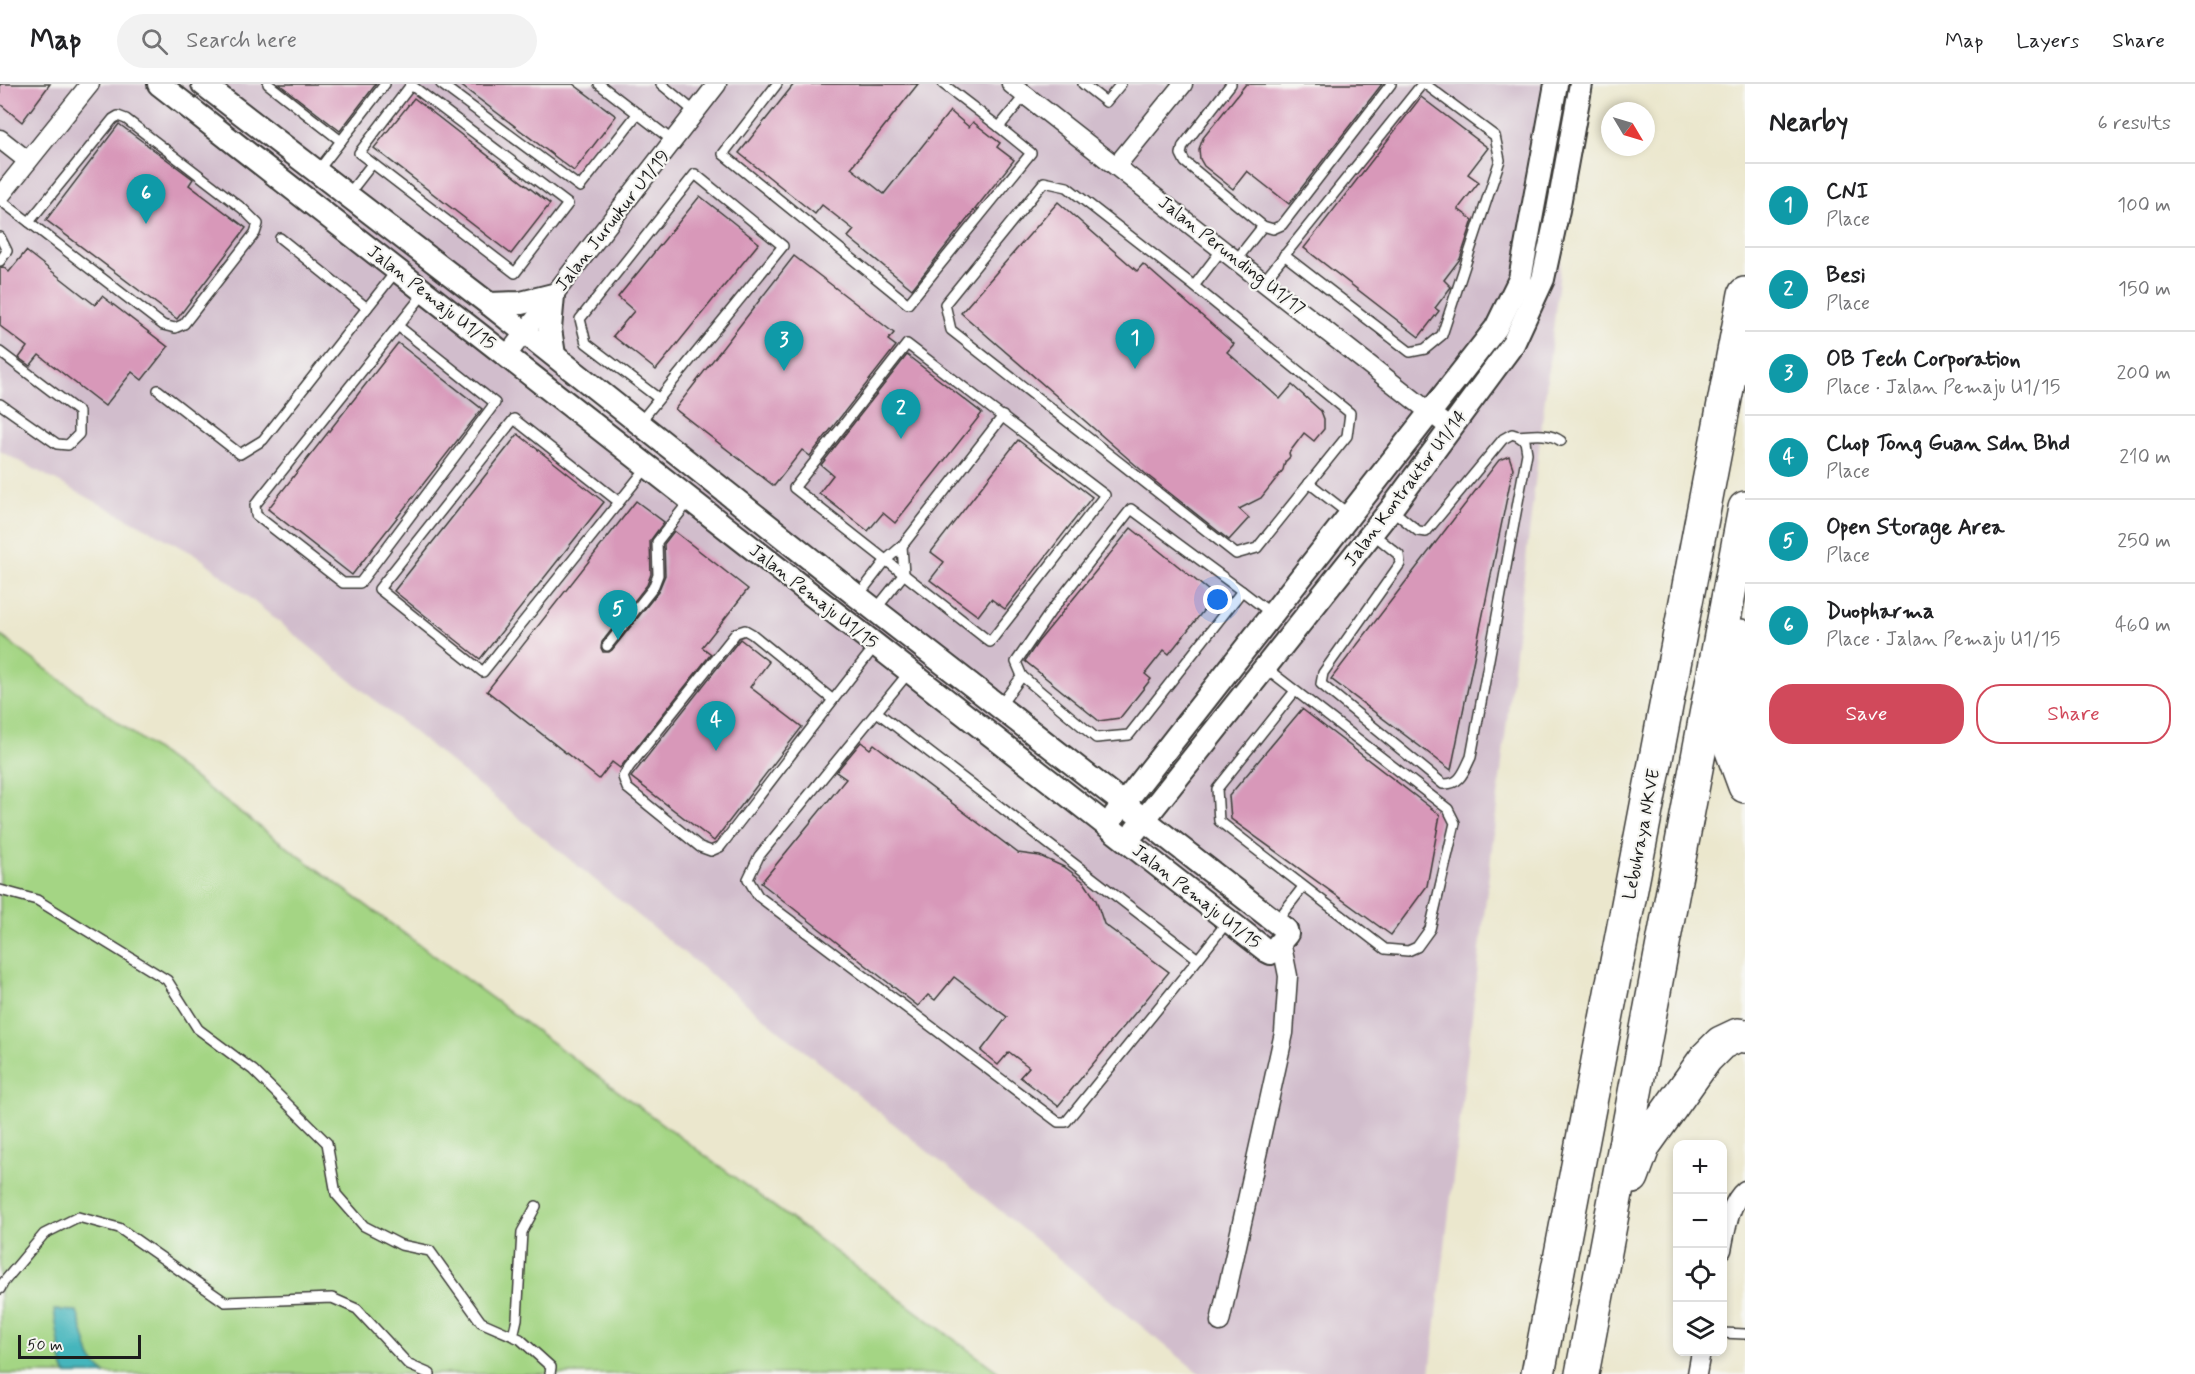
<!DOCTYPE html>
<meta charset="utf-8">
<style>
:root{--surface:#fff;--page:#f2f2f2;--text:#202124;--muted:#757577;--line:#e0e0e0;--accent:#d1495b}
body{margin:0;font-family:Mynerve,sans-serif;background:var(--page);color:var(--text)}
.controls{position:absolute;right:18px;bottom:18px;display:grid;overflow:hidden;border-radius:12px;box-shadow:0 3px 9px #0003}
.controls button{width:54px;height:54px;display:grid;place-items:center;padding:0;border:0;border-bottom:2px solid var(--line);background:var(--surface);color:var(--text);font:30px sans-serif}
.compass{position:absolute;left:1601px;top:18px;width:54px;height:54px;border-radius:50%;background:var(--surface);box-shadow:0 3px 9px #0003;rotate:128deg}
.scale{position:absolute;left:18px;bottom:15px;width:123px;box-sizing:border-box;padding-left:6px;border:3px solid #1c1c1c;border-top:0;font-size:16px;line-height:21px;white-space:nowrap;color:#1c1c1c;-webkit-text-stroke:4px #f6f6f2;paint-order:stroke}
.you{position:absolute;left:1218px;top:516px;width:21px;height:21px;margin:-15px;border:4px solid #fff;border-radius:50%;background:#1a73e8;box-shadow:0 0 0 9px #1a73e833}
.badge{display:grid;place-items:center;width:39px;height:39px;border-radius:50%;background:var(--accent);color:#fff;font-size:20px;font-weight:700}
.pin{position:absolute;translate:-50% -50px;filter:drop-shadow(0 2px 3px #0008)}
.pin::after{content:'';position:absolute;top:32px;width:21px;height:18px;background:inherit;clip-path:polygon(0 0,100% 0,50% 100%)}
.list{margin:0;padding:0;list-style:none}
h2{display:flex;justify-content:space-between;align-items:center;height:78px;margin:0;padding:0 24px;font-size:26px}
h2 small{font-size:20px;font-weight:400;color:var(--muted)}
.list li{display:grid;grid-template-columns:39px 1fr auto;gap:18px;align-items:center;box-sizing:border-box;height:84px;padding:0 24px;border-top:2px solid var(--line)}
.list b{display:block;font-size:22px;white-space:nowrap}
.list p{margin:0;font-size:20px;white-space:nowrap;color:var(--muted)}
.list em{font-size:20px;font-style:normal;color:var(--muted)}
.actions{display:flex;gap:12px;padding:18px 24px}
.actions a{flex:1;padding:14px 0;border:2px solid var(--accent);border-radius:24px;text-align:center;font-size:21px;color:var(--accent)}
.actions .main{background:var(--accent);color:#fff}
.icon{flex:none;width:33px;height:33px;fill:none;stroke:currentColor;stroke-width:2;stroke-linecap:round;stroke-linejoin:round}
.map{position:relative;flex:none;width:1745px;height:1290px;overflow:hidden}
header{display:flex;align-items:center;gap:36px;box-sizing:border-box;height:84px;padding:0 30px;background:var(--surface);border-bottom:2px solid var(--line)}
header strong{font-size:28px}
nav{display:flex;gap:33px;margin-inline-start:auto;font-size:21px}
.search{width:420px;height:54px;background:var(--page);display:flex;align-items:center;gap:15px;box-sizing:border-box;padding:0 21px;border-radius:33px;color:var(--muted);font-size:22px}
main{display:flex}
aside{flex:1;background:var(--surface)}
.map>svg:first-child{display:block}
.industrial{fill:#d1bdcc}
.green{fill:#a4d584;stroke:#607850;stroke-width:1.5}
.water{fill:#45b5bc;stroke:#30686c;stroke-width:1.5}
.building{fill:#d898b9}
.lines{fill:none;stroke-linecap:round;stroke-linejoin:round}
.service-casing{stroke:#3b3a37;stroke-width:12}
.minor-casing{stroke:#3b3a37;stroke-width:21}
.tertiary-casing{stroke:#3b3a37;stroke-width:26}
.motorway-casing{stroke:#3b3a37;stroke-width:36}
.service{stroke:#fff;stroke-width:9}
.minor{stroke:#fff;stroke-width:18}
.tertiary{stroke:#fff;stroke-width:22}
.motorway{stroke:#fff;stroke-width:33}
.labels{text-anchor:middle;stroke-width:4.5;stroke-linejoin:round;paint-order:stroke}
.street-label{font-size:18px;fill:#1c1c1c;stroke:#f6f6f2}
</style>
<header>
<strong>Map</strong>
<div class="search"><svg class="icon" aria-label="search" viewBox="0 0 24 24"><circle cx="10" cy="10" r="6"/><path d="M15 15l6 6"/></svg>Search here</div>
<nav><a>Map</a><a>Layers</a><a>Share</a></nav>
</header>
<main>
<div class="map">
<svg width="1745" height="1290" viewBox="0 0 1745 1290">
<rect width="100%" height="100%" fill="#f6f6f2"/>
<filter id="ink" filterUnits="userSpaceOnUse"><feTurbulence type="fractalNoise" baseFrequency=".0167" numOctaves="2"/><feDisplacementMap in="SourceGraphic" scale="12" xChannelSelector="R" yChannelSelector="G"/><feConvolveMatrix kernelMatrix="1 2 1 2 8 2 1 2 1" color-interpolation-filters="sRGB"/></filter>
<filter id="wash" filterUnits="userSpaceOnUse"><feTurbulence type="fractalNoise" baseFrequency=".008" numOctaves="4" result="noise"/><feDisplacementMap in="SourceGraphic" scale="24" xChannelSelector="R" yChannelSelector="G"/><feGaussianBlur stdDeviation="1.35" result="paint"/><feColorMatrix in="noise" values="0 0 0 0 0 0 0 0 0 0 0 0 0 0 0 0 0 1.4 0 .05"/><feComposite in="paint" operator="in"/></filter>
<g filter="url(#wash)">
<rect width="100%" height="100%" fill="#ebe7cd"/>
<path class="industrial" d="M 0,0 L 1582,0 L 1430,1290 L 1200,1290 L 198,472 L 0,367 Z"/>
<path class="green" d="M 0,551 L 1001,1290 L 0,1290 Z"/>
<path class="water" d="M 54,1226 L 77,1227 L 91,1275 L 105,1290 L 66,1290 L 63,1285 Z"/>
<g id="blocks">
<g class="building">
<path d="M 0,0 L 50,0 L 22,38 L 0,20 Z"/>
<path d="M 279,0 L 376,0 L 340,47 Z"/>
<path d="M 459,0 L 573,0 L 616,32 L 574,87 Z"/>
<path d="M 794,0 L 918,0 L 851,84 L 884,110 L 950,27 L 969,43 L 973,38 L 1000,59 L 997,63 L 1014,76 L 912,205 L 848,153 L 854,146 L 822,121 L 815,130 L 739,69 Z"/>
<path d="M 1246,0 L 1382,0 L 1289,120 L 1247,87 L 1233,105 L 1204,82 L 1200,75 L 1199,65 L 1203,54 Z"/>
<path d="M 1421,13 L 1488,64 L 1468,90 L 1479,98 L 1458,125 L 1473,136 L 1460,175 L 1444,196 L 1451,203 L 1435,224 L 1439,227 L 1419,253 L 1304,164 Z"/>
<path d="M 414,14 L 550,120 L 511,170 L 374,64 Z"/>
<path d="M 119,40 L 193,95 L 189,101 L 246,144 L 177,235 L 46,136 Z"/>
<path d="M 700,112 L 759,159 L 656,286 L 613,252 L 634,227 L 618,213 Z"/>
<path d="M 1058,118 L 1137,187 L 1143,180 L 1234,260 L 1227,268 L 1280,315 L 1292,301 L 1321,327 L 1324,335 L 1324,345 L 1314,357 L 1304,349 L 1289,369 L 1290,373 L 1285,378 L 1283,386 L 1261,414 L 1239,425 L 1249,434 L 1229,456 L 1147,391 L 961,229 Z"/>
<path d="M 26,167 L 95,221 L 102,212 L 168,263 L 142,296 L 132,288 L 105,322 L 39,271 L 30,282 L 19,274 L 27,263 L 0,242 L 0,184 L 3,183 L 9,188 Z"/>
<path d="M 794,172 L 894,249 L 888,256 L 896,262 L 810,372 L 802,366 L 774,402 L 675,325 Z"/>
<path d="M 398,259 L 482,325 L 352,491 L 268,425 Z"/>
<path d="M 907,271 L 982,329 L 895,439 L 883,429 L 868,447 L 819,409 L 833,391 L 821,381 Z"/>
<path d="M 518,350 L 604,418 L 480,575 L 394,507 Z"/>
<path d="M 1018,356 L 1092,413 L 1005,525 L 991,515 L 978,532 L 930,496 L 944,478 L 931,468 Z"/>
<path d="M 1509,372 L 1513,384 L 1451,686 L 1331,595 L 1499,376 Z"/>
<path d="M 636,417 L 664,438 L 650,457 L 651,490 L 647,501 L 602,558 L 601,564 L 603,568 L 609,568 L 612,566 L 658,508 L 665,491 L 664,460 L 674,447 L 748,505 L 702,563 L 711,570 L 620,684 L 612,678 L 599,695 L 487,607 Z"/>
<path d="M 1131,444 L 1209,507 L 1207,511 L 1211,517 L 1169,570 L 1164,566 L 1145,590 L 1151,595 L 1120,634 L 1099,637 L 1025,577 L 1038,558 Z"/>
<path d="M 740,555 L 769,578 L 750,603 L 802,643 L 714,757 L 631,693 Z"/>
<path d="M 1302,625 L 1440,731 L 1427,802 L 1391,851 L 1231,735 L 1229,712 Z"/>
<path d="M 861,658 L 870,665 L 874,660 L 1018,769 L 1040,772 L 1066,784 L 1084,798 L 1096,816 L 1104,840 L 1169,888 L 1058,1022 L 1020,993 L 1029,983 L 1009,968 L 998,981 L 981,967 L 1007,933 L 954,893 L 935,916 L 928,911 L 918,922 L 761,799 L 846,695 L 836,688 Z"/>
</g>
</g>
</g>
<g filter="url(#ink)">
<use href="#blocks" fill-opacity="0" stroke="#3b3a37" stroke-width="1.5"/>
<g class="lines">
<g class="service-casing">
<g id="service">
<path d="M 268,0 L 341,57"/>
<path d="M 441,0 L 580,103 L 638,29"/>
<path d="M 599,0 L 673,57"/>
<path d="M 661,0 L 695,28"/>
<path d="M 777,0 L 723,70 L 908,220 L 1031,69 L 999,43 L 1025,11"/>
<path d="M 943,0 L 999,43"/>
<path d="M 1083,0 L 1106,18 L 1121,0"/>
<path d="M 1231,0 L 1183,62 L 1181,70 L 1185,78 L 1263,142 L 1273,145 L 1282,141 L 1391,0"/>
<path d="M 411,1 L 568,120 L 515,189 L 359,69 Z"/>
<path d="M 118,32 L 126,35 L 243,125 L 258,140 L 255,149 L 184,240 L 175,244 L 163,241 L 29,138 L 113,35 Z"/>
<path d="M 317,88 L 385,0"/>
<path d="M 347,112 L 372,80"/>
<path d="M 0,116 L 29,138"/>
<path d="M 0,153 L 7,167 L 0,177"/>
<path d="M 280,154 L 367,224"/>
<path d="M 1284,171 L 1410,268 L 1425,265 L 1442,251 L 1500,76 L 1495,52 L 1425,0"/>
<path d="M 1237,175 L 1263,142"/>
<path d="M 1264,197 L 1422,0"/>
<path d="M 1194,202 L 1350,329 L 1347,352 L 1257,464 L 1236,470 L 951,246 L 945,220 L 1044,98 L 1067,103 L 1194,202 L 1223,164"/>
<path d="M 398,242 L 495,319 L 360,499 L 343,499 L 256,431 L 255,421 L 425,208"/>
<path d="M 907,260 L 1105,411 L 990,558 L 794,404 Z"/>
<path d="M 0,268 L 79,328 L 79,350 L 68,361 L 57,360 L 0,320"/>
<path d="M 158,306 L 240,370 L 263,356 L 397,186"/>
<path d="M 640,338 L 783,162 L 695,90 L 580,235 L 586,259 L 658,314"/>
<path d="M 1518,352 C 1532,351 1549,348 1561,357"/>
<path d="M 1309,399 L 1350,431"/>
<path d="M 619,418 L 514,335 L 379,505 L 483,588 L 648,382"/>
<path d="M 1372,449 L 1399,471 L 1400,480 L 1323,589 L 1321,600 L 1443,700 C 1461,701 1464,687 1471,673 L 1527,369 L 1525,357 L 1518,352 L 1512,350 L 1503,355 L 1426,448 L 1418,447 L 1391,425"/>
<path d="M 858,512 L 886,476 L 902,462 L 1003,332"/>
<path d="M 876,525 L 904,490 L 902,462"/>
<path d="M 607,562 L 653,504 L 658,491 L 657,458 L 690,416"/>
<path d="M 1266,584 L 1448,725 L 1455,739 L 1430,845 L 1417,863 L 1408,867 L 1385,865 L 1219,737 L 1217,705 L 1295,607"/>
<path d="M 1022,592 L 1016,578 L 1051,527 L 1131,425 L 1242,507"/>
<path d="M 833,616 L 752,550 L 745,546 L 736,549 L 629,683 L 623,693 L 627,704 L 700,763 L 711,767 L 720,763 C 772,696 823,628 876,561"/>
<path d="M 1000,622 L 1022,592 L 1096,654 L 1129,651 L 1242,507 L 1272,530"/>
<path d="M 877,628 L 1198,875 L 1066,1038 L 1058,1038 L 758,812 L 748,795 L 759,772 L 910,587"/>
<path d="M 0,806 L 37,816 L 167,896 L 198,945 L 253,986 L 327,1059 L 336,1110 L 364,1142 L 401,1161 L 430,1167 L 481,1238 L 520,1255 L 551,1283 L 550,1290"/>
<path d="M 1276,838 L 1303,803"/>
<path d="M 1198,875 L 1228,837"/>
<path d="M 0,1205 L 3,1199 L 44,1150 L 78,1133 L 119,1144 L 225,1218 L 332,1214 L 357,1225 L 409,1281 L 430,1290"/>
<path d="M 1722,1249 L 1745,1250"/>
<path d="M 513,1252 L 517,1235 L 522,1148 L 536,1122"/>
</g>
</g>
<g class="minor-casing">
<g id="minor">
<path d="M 1011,0 L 1451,345"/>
<path d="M 0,55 L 28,77"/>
<path d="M 1117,81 L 1183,0"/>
<path d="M 0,112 L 90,0"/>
<path d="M 507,271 L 717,0"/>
<path d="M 1722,1166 C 1726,1147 1729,1119 1745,1106"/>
<path d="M 1220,1238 L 1284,949 L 1288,892 L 1281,857"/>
<path d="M 1697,1290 L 1701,1268"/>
</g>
</g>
<g class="tertiary-casing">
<g id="tertiary">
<path d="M 159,0 L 1267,867 L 1271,869 L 1287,850 L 1286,846 L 857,512 L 489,220 L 203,0"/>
<path d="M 489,220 L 521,219 L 553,211 L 550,245 L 554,271"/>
<path d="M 1115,731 L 1496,244 L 1520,195 L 1556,0"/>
<path d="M 1135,747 L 1391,425 L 1513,260 L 1543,195 L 1558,126 L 1581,0"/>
</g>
</g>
<g class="motorway-casing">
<g id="motorway">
<path d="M 1740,552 L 1731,664 L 1745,702"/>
<path d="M 1632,1093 L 1644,1061 L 1706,974 L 1721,959 L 1738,951 L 1745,952"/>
<path d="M 1538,1290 L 1745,210"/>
<path d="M 1582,1290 L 1745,424"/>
</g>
</g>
<use href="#service" class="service"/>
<use href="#minor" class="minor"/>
<use href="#tertiary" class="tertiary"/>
<use href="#motorway" class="motorway"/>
</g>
</g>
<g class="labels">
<g class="street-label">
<text transform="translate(612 136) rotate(-52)" y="6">Jalan Juruukur U1/19</text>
<text transform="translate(1232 171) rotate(38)" y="6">Jalan Perunding U1/17</text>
<text transform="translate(432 213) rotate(38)" y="6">Jalan Pemaju U1/15</text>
<text transform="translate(1405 404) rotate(-53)" y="6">Jalan Kontraktor U1/14</text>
<text transform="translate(814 512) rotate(38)" y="6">Jalan Pemaju U1/15</text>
<text transform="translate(1641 750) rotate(-79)" y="6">Lebuhraya NKVE</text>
<text transform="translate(1197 812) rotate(38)" y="6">Jalan Pemaju U1/15</text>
</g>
</g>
</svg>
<div class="controls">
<button>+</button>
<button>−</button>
<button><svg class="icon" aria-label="locate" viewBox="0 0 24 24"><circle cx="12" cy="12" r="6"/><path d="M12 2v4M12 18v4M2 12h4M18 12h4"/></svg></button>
<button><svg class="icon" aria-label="layers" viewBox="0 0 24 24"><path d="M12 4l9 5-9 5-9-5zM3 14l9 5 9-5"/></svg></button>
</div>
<svg class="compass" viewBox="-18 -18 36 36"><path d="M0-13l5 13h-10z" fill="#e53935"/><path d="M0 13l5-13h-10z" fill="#757577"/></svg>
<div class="scale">50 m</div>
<div class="you"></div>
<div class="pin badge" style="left:1135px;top:285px;background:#0f9aa8">1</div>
<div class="pin badge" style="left:901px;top:355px;background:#0f9aa8">2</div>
<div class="pin badge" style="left:784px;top:287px;background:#0f9aa8">3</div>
<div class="pin badge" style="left:716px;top:667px;background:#0f9aa8">4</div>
<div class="pin badge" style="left:618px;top:556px;background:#0f9aa8">5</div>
<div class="pin badge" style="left:146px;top:140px;background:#0f9aa8">6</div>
</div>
<aside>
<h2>Nearby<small>6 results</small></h2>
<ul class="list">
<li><span class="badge" style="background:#0f9aa8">1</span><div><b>CNI</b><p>Place</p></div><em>100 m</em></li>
<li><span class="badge" style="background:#0f9aa8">2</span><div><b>Besi</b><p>Place</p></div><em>150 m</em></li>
<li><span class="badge" style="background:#0f9aa8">3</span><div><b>OB Tech Corporation</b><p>Place · Jalan Pemaju U1/15</p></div><em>200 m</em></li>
<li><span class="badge" style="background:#0f9aa8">4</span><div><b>Chop Tong Guan Sdn Bhd</b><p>Place</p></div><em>210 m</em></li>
<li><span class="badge" style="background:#0f9aa8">5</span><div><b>Open Storage Area</b><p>Place</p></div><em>250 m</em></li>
<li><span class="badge" style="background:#0f9aa8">6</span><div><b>Duopharma</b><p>Place · Jalan Pemaju U1/15</p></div><em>460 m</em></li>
</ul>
<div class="actions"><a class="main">Save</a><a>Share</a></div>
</aside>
</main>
